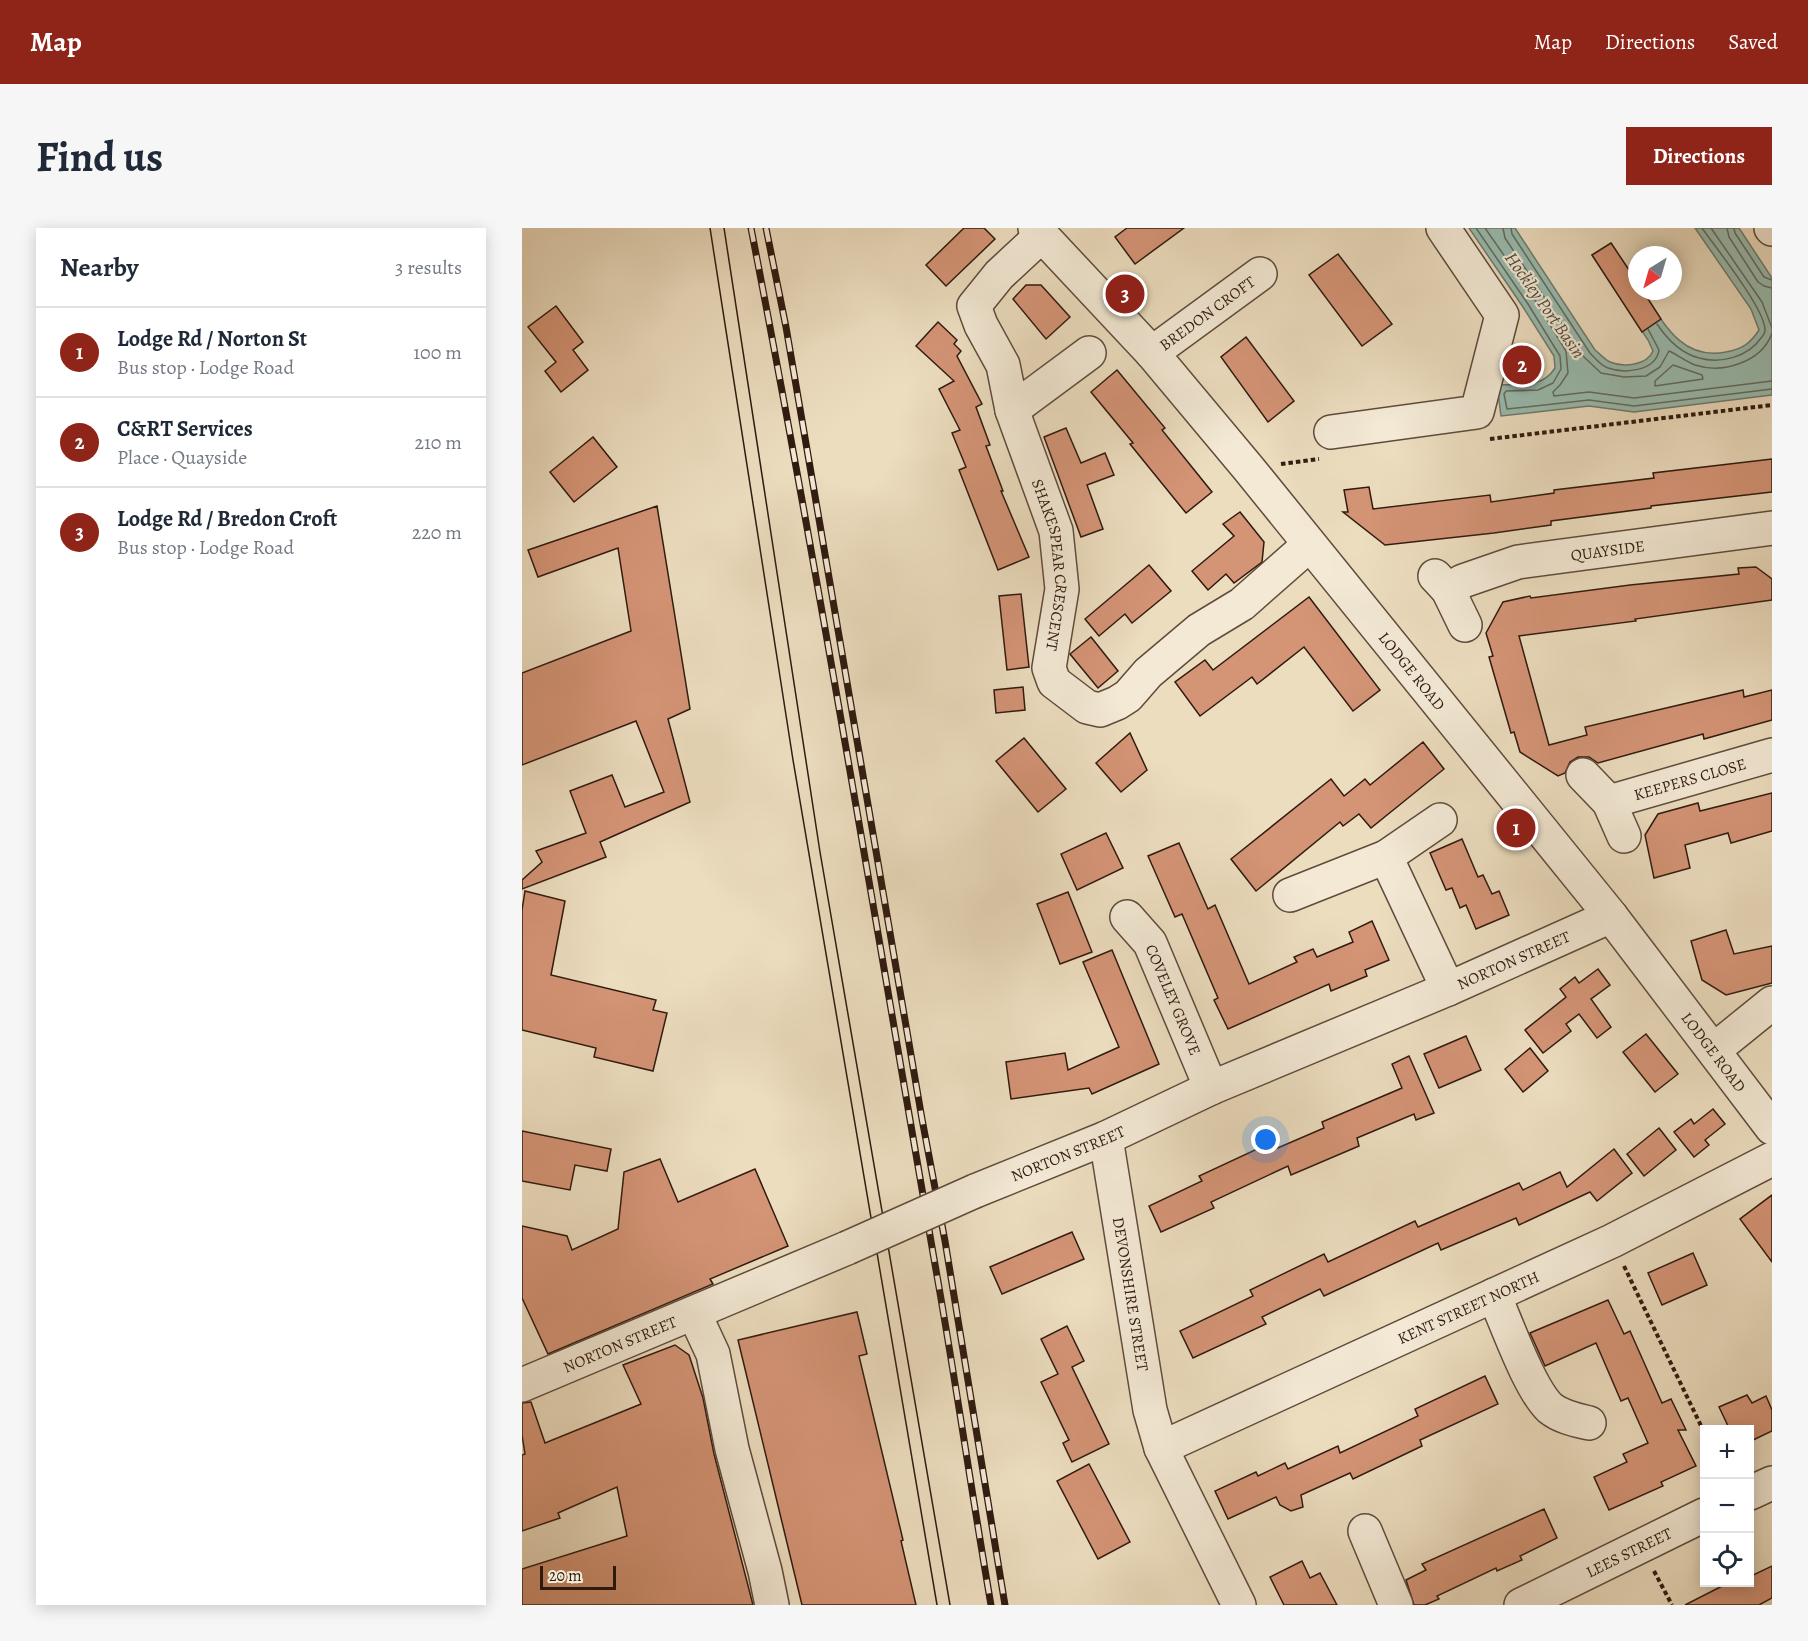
<!DOCTYPE html>
<meta charset="utf-8">
<style>
:root{--surface:#fff;--page:#f6f6f7;--text:#1f2937;--muted:#747a83;--line:#e0e1e3;--accent:#8f2418}
body{margin:0;font-family:Alegreya,serif;background:var(--page);color:var(--text)}
.controls{position:absolute;right:18px;bottom:18px;display:grid;overflow:hidden;border-radius:0px;box-shadow:0 3px 15px #0003}
.controls button{width:54px;height:54px;display:grid;place-items:center;padding:0;border:0;border-bottom:2px solid var(--line);background:var(--surface);color:var(--text);font:30px sans-serif}
.compass{position:absolute;left:1106px;top:18px;width:54px;height:54px;border-radius:50%;background:var(--surface);box-shadow:0 3px 15px #0003;rotate:217deg}
.scale{position:absolute;left:18px;bottom:15px;width:76px;box-sizing:border-box;padding-left:6px;border:3px solid #301a10;border-top:0;font-size:16px;line-height:21px;white-space:nowrap;color:#301a10;-webkit-text-stroke:4px #f3e9d5;paint-order:stroke}
.you{position:absolute;left:744px;top:912px;width:21px;height:21px;margin:-15px;border:4px solid #fff;border-radius:50%;background:#1a73e8;box-shadow:0 0 0 9px #1a73e833}
.badge{display:grid;place-items:center;width:39px;height:39px;border-radius:50%;background:var(--accent);color:#fff;font-size:20px;font-weight:700}
.pin{position:absolute;translate:-50% -50%;border:3px solid #fff;box-shadow:0 2px 6px #0006}
.list{margin:0;padding:0;list-style:none}
h2{display:flex;justify-content:space-between;align-items:center;height:78px;margin:0;padding:0 24px;font-size:26px}
h2 small{font-size:20px;font-weight:400;color:var(--muted)}
.list li{display:grid;grid-template-columns:39px 1fr auto;gap:18px;align-items:center;box-sizing:border-box;height:90px;padding:0 24px;border-top:2px solid var(--line)}
.list b{display:block;font-size:22px;white-space:nowrap}
.list p{margin:0;font-size:20px;white-space:nowrap;color:var(--muted)}
.list em{font-size:20px;font-style:normal;color:var(--muted)}
.icon{flex:none;width:33px;height:33px;fill:none;stroke:currentColor;stroke-width:2;stroke-linecap:round;stroke-linejoin:round}
.map{position:relative;flex:none;width:1250px;height:1377px;overflow:hidden;border-radius:0px}
header{display:flex;align-items:center;gap:36px;box-sizing:border-box;height:84px;padding:0 30px;background:var(--accent);color:#fff}
header strong{font-size:28px}
nav{display:flex;gap:33px;margin-inline-start:auto;font-size:21px}
.intro{display:flex;align-items:center;justify-content:space-between;box-sizing:border-box;height:144px;padding:0 36px}
h1{margin:0;font-size:42px}
.button{padding:15px 27px;border-radius:0px;background:var(--accent);color:#fff;font-size:21px;font-weight:700}
main{display:flex;gap:36px;padding:0 36px}
aside{flex:1;background:var(--surface);border-radius:0px;box-shadow:0 3px 15px #0003}
.map>svg:first-child{display:block}
.water{fill:#99bcb0;stroke:#6f7b70;stroke-width:1.5}
.lines{fill:none;stroke-linecap:round;stroke-linejoin:round}
.shore{stroke:#646b60;stroke-width:1.5}
.building{fill:#d49476;stroke:#301a10;stroke-width:1.5}
.minor-casing{stroke:#5f4b3c;stroke-width:36}
.path{stroke:#301a10;stroke-width:4;stroke-dasharray:4.5 3;stroke-linecap:butt}
.minor{stroke:#f3e9d5;stroke-width:33}
.tram{stroke:#301a10;stroke-width:1.5}
.rail-casing{stroke:#301a10;stroke-width:7}
.rail{stroke:#f3e9d5;stroke-width:4.5;stroke-dasharray:14;stroke-linecap:butt}
.minor-bridge-casing{stroke:#5f4b3c;stroke-width:36;stroke-linecap:butt}
.minor-bridge{stroke:#f3e9d5;stroke-width:33}
.labels{text-anchor:middle;stroke-width:4.5;stroke-linejoin:round;paint-order:stroke}
.street-label{font-size:16px;fill:#301a10;stroke:#f3e9d5}
.water-label{font-size:18px;font-style:italic;fill:#504b40;stroke:#f3e9d5}
</style>
<header>
<strong>Map</strong>
<nav><a>Map</a><a>Directions</a><a>Saved</a></nav>
</header>
<div class="intro"><h1>Find us</h1><a class="button">Directions</a></div>
<main>
<aside>
<h2>Nearby<small>3 results</small></h2>
<ul class="list">
<li><span class="badge">1</span><div><b>Lodge Rd / Norton St</b><p>Bus stop · Lodge Road</p></div><em>100 m</em></li>
<li><span class="badge">2</span><div><b>C&amp;RT Services</b><p>Place · Quayside</p></div><em>210 m</em></li>
<li><span class="badge">3</span><div><b>Lodge Rd / Bredon Croft</b><p>Bus stop · Lodge Road</p></div><em>220 m</em></li>
</ul>
</aside>
<div class="map">
<svg width="1250" height="1377" viewBox="0 0 1250 1377">
<rect width="100%" height="100%" fill="#ecddbf"/>
<filter id="stains"><feTurbulence type="fractalNoise" baseFrequency=".00333" numOctaves="4"/><feColorMatrix values="0 0 0 0 .2 0 0 0 0 .09 0 0 0 0 .02 0 0 0 .5 -.17"/></filter>
<radialGradient id="worn" r=".72"><stop offset=".6" stop-color="#630" stop-opacity="0"/><stop offset="1" stop-color="#630" stop-opacity=".3"/></radialGradient>
<path class="water" d="M 947,0 L 993,0 L 1073,122 C 1077,125 1083,132 1088,134 C 1102,140 1125,137 1131,123 L 1126,112 L 1070,27 L 1089,15 L 1115,54 L 1115,63 L 1121,63 C 1141,94 1159,133 1204,124 C 1220,121 1228,116 1237,102 L 1229,81 L 1173,0 L 1217,0 L 1250,50 L 1250,167 L 1112,184 L 1067,178 L 979,188 L 975,157 C 997,156 1020,161 1033,140 L 1032,128 L 1001,79 Z"/>
<g class="lines">
<g class="shore">
<path d="M 954,0 L 1006,76 L 1038,128 L 1039,141 L 1031,155 L 1016,162 L 984,163 L 982,166 L 985,181 L 1067,172 L 1112,178 L 1250,161"/>
<path d="M 963,0 L 1013,72 L 1044,123 L 1046,145 L 1038,157 L 1031,164 L 1032,168 L 1067,164 L 1112,170 L 1250,153"/>
<path d="M 981,0 L 983,10 L 1062,129 L 1079,145 L 1102,149 L 1124,148 L 1138,139 L 1147,123 C 1156,127 1163,133 1173,137 C 1201,146 1240,134 1250,105"/>
<path d="M 989,0 L 990,6 L 1068,125 C 1073,130 1079,138 1086,140 C 1103,146 1134,143 1137,122 L 1126,101"/>
<path d="M 1189,0 L 1240,74 L 1250,100"/>
<path d="M 1205,0 L 1207,9 L 1236,54 L 1242,58 L 1250,60"/>
<path d="M 1212,0 L 1213,5 L 1242,49 L 1250,52"/>
<path d="M 1135,96 C 1145,111 1158,125 1177,130 C 1199,136 1226,129 1239,110 C 1241,108 1243,105 1243,102 C 1243,81 1194,20 1180,0"/>
<path d="M 1151,137 L 1180,147 L 1181,151 L 1133,158 L 1133,153 Z"/>
</g>
</g>
<g class="building">
<path d="M 442,0 L 462,0 L 473,11 L 424,58 L 404,37 Z"/>
<path d="M 605,0 L 662,0 L 613,36 L 593,9 Z"/>
<path d="M 1089,15 L 1115,54 L 1115,63 L 1121,63 L 1139,91 L 1120,104 L 1070,27 Z"/>
<path d="M 816,26 L 870,96 L 840,118 L 787,47 Z"/>
<path d="M 504,57 L 519,57 L 548,89 L 524,111 L 491,71 Z"/>
<path d="M 34,78 L 61,114 L 51,122 L 66,142 L 39,164 L 23,143 L 34,134 L 6,99 Z"/>
<path d="M 416,94 L 435,112 L 432,116 L 439,123 L 435,128 L 460,176 L 454,179 L 468,217 L 464,218 L 481,263 L 479,263 L 507,329 L 476,342 L 437,242 L 444,239 L 430,205 L 438,202 L 417,161 L 432,153 L 394,118 Z"/>
<path d="M 724,109 L 772,173 L 746,194 L 699,129 Z"/>
<path d="M 595,142 L 643,200 L 640,202 L 690,264 L 664,285 L 608,216 L 611,215 L 569,164 Z"/>
<path d="M 544,200 L 559,235 L 583,225 L 592,247 L 565,257 L 581,301 L 559,309 L 522,209 Z"/>
<path d="M 71,209 L 95,239 L 52,274 L 28,244 Z"/>
<path d="M 1250,231 L 1250,264 L 1129,278 L 1129,280 L 1029,293 L 1029,297 L 972,305 L 863,317 L 821,284 L 826,284 L 822,262 L 847,259 L 851,281 L 968,267 L 969,274 L 1032,265 L 1032,262 L 1132,250 L 1131,245 Z"/>
<path d="M 135,278 L 168,481 L 146,491 L 168,574 L 78,614 L 84,629 L 0,661 L 0,652 L 20,634 L 14,623 L 64,605 L 48,563 L 90,547 L 103,579 L 142,564 L 114,493 L 0,537 L 0,445 L 109,403 L 96,320 L 16,349 L 6,322 Z"/>
<path d="M 718,284 L 742,314 L 740,334 L 712,355 L 704,346 L 686,362 L 670,343 L 712,308 L 701,296 Z"/>
<path d="M 627,337 L 649,363 L 610,395 L 603,386 L 577,408 L 563,391 Z"/>
<path d="M 1234,339 L 1250,351 L 1250,372 L 1113,391 L 1114,393 L 997,408 L 1027,517 L 1065,507 L 1063,499 L 1221,462 L 1222,469 L 1250,462 L 1250,492 L 1182,511 L 1181,506 L 1076,535 L 1067,529 L 1056,529 L 1048,534 L 1043,545 L 1036,548 L 998,524 L 992,504 L 989,505 L 967,429 L 971,428 L 964,405 L 981,374 L 1008,368 L 1009,370 L 1108,357 L 1217,346 L 1216,340 Z"/>
<path d="M 499,366 L 507,439 L 485,442 L 477,368 Z"/>
<path d="M 787,369 L 858,462 L 831,483 L 782,419 L 735,456 L 730,449 L 678,488 L 653,454 L 683,432 L 691,442 Z"/>
<path d="M 569,409 L 596,443 L 576,460 L 548,426 Z"/>
<path d="M 501,459 L 503,482 L 474,485 L 472,462 Z"/>
<path d="M 608,505 L 625,542 L 599,564 L 574,535 Z"/>
<path d="M 502,510 L 544,561 L 516,584 L 474,533 Z"/>
<path d="M 901,514 L 922,541 L 849,600 L 837,586 L 821,598 L 818,594 L 734,663 L 709,631 L 809,551 L 822,568 L 843,551 L 848,557 Z"/>
<path d="M 1250,565 L 1250,603 L 1209,615 L 1206,605 L 1163,617 L 1168,640 L 1132,650 L 1123,607 L 1136,586 L 1176,575 L 1178,583 Z"/>
<path d="M 584,605 L 601,640 L 555,662 L 539,626 Z"/>
<path d="M 940,611 L 956,649 L 961,647 L 970,666 L 977,663 L 987,687 L 954,701 L 944,677 L 938,680 L 930,660 L 924,662 L 908,625 Z"/>
<path d="M 657,615 L 686,681 L 693,677 L 727,756 L 775,734 L 772,729 L 791,721 L 795,729 L 831,714 L 827,704 L 850,693 L 867,732 L 843,742 L 845,748 L 809,763 L 807,756 L 706,801 L 692,772 L 696,770 L 660,686 L 653,689 L 626,628 Z"/>
<path d="M 3,663 L 43,673 L 29,747 L 134,772 L 131,782 L 145,785 L 131,843 L 72,829 L 74,820 L 0,802 L 0,682 Z"/>
<path d="M 546,664 L 570,724 L 538,736 L 515,676 Z"/>
<path d="M 1204,702 L 1212,726 L 1250,718 L 1250,755 L 1204,767 L 1180,752 L 1169,713 Z"/>
<path d="M 590,722 L 637,836 L 570,866 L 567,860 L 489,871 L 484,834 L 543,825 L 546,842 L 597,819 L 561,734 Z"/>
<path d="M 1076,741 L 1088,757 L 1069,771 L 1089,799 L 1075,810 L 1057,786 L 1044,796 L 1049,803 L 1021,825 L 1003,802 L 1044,769 L 1038,761 L 1053,749 L 1057,755 Z"/>
<path d="M 1124,806 L 1156,846 L 1133,864 L 1101,824 Z"/>
<path d="M 944,808 L 959,842 L 917,860 L 902,826 Z"/>
<path d="M 1008,820 L 1026,843 L 1001,864 L 983,841 Z"/>
<path d="M 887,828 L 912,885 L 894,892 L 892,886 L 835,910 L 837,918 L 769,947 L 766,938 L 689,974 L 692,980 L 639,1004 L 627,978 L 680,953 L 677,948 L 748,915 L 751,922 L 802,900 L 800,894 L 880,860 L 870,836 Z"/>
<path d="M 1191,881 L 1203,896 L 1183,912 L 1187,917 L 1172,929 L 1152,904 L 1169,891 L 1172,896 Z"/>
<path d="M 1137,900 L 1154,922 L 1122,948 L 1105,926 Z"/>
<path d="M 0,903 L 89,921 L 85,943 L 53,937 L 48,962 L 0,953 Z"/>
<path d="M 1092,921 L 1110,945 L 1075,973 L 1068,964 L 997,997 L 994,990 L 919,1022 L 916,1015 L 802,1068 L 798,1061 L 740,1089 L 744,1096 L 671,1130 L 658,1103 L 731,1068 L 728,1062 L 802,1026 L 806,1034 L 893,993 L 896,999 L 997,955 L 1001,962 L 1038,944 L 1045,959 Z"/>
<path d="M 138,931 L 156,974 L 233,941 L 266,1018 L 188,1051 L 191,1056 L 26,1126 L 0,1070 L 0,998 L 45,1008 L 50,1022 L 96,1001 L 102,944 Z"/>
<path d="M 1250,967 L 1250,1034 L 1218,991 Z"/>
<path d="M 550,1004 L 562,1031 L 480,1066 L 468,1039 Z"/>
<path d="M 1171,1025 L 1185,1057 L 1140,1077 L 1126,1045 Z"/>
<path d="M 1086,1072 L 1102,1106 L 1108,1103 L 1140,1175 L 1149,1171 L 1164,1202 L 1156,1202 L 1174,1238 L 1139,1254 L 1141,1258 L 1087,1282 L 1072,1249 L 1105,1234 L 1101,1226 L 1126,1215 L 1106,1170 L 1099,1173 L 1074,1115 L 1023,1138 L 1008,1105 Z"/>
<path d="M 335,1084 L 345,1126 L 337,1128 L 381,1312 L 379,1313 L 394,1377 L 280,1377 L 216,1112 Z"/>
<path d="M 545,1098 L 562,1133 L 550,1139 L 587,1216 L 550,1234 L 541,1215 L 547,1212 L 519,1154 L 536,1146 L 519,1111 Z"/>
<path d="M 153,1117 L 167,1127 L 181,1170 L 192,1226 L 231,1377 L 0,1377 L 0,1341 L 105,1308 L 95,1259 L 36,1285 L 38,1290 L 0,1303 L 0,1227 L 3,1226 L 0,1207 L 0,1175 L 9,1174 L 23,1215 L 119,1176 L 101,1137 Z"/>
<path d="M 963,1148 L 976,1176 L 898,1212 L 900,1218 L 831,1251 L 828,1245 L 779,1267 L 781,1279 L 769,1283 L 758,1277 L 754,1269 L 706,1291 L 693,1263 L 734,1244 L 736,1248 L 763,1235 L 766,1241 L 816,1218 L 818,1225 L 896,1188 L 893,1181 Z"/>
<path d="M 1225,1167 L 1230,1175 L 1244,1168 L 1250,1182 L 1250,1203 L 1227,1214 L 1227,1202 L 1208,1202 L 1197,1179 Z"/>
<path d="M 567,1236 L 608,1314 L 576,1331 L 535,1253 Z"/>
<path d="M 1022,1281 L 1035,1310 L 998,1328 L 1000,1332 L 975,1343 L 974,1340 L 915,1368 L 917,1371 L 903,1377 L 892,1377 L 884,1352 L 904,1342 L 900,1336 Z"/>
<path d="M 780,1333 L 788,1350 L 798,1345 L 815,1377 L 762,1377 L 748,1349 Z"/>
<path d="M 1250,1338 L 1250,1370 L 1237,1377 L 1163,1377 L 1208,1354 L 1227,1354 L 1227,1349 Z"/>
</g>
<g class="lines">
<g class="minor-casing">
<g id="minor">
<path id="s1" d="M 513,0 L 630,125 L 727,241 L 1089,688 L 1250,900"/>
<path d="M 1249,0 L 1250,1"/>
<path id="s2" d="M 520,7 L 477,47 L 452,78 L 459,97 L 481,137 L 490,182 L 534,303 L 540,361 L 527,440 L 532,454 L 565,479 L 578,482 L 595,475 L 606,468 L 626,445 L 677,402 L 720,376 L 787,317"/>
<path id="s3" d="M 630,125 L 738,46"/>
<path d="M 490,182 L 567,125"/>
<path d="M 809,204 L 955,184 L 980,87 L 921,0"/>
<path d="M 913,348 L 926,362 L 943,397"/>
<path id="s4" d="M 926,362 L 941,353 L 996,334 L 1250,300"/>
<path d="M 1061,547 L 1087,574 L 1102,608"/>
<path id="s5" d="M 1087,574 L 1250,527"/>
<path d="M 864,629 L 926,761"/>
<path d="M 768,667 L 864,629 L 918,592"/>
<path id="s6" d="M 605,689 L 628,715 L 689,860"/>
<path d="M 1192,822 L 1250,775"/>
<path id="s7" d="M 584,910 L 628,1182 L 639,1220 L 717,1377"/>
<path id="s8" d="M 453,963 L 584,910 L 689,860 L 926,761 L 1089,688"/>
<path d="M 972,1067 C 985,1096 1007,1160 1028,1180 C 1039,1189 1054,1192 1067,1195"/>
<path d="M 172,1085 L 191,1126 L 210,1221 L 243,1343 L 250,1377"/>
<path id="s9" d="M 0,1157 L 325,1020"/>
<path id="s10" d="M 639,1220 L 1090,1013 L 1250,931"/>
<path d="M 1228,1265 L 1250,1255"/>
<path d="M 843,1303 L 874,1377"/>
<path id="s11" d="M 999,1377 L 1182,1287"/>
</g>
</g>
<g class="path">
<path d="M 968,211 L 1250,177"/>
<path d="M 759,236 L 797,231"/>
<path d="M 1102,1038 L 1182,1204"/>
<path d="M 1132,1343 L 1150,1377"/>
</g>
<use href="#minor" class="minor"/>
<g class="tram">
<path d="M 188,0 L 271,532 L 415,1377"/>
<path d="M 202,0 L 298,624 L 428,1377"/>
</g>
<g class="rail-casing">
<g id="rail">
<path d="M 229,0 C 298,354 356,710 418,1065 C 436,1169 451,1273 469,1377"/>
<path d="M 244,0 L 264,99 L 400,891 L 423,1013 L 483,1377"/>
</g>
</g>
<use href="#rail" class="rail"/>
<g class="minor-bridge-casing">
<path id="minor-bridge" d="M 325,1020 L 453,963"/>
</g>
<use href="#minor-bridge" class="minor-bridge"/>
</g>
<g class="labels">
<g class="street-label">
<text dy="6" stroke="none"><textPath href="#s3" startOffset="68">BREDON CROFT</textPath></text>
<text dy="6" stroke="none"><textPath href="#s4" startOffset="166">QUAYSIDE</textPath></text>
<text dy="6" stroke="none"><textPath href="#s2" startOffset="372">SHAKESPEAR CRESCENT</textPath></text>
<text dy="6" stroke="none"><textPath href="#s1" startOffset="582">LODGE ROAD</textPath></text>
<text dy="6" stroke="none"><textPath href="#s5" startOffset="84">KEEPERS CLOSE</textPath></text>
<text dy="6" stroke="none"><textPath href="#s8" startOffset="586">NORTON STREET</textPath></text>
<text dy="6" stroke="none"><textPath href="#s6" startOffset="96">COVELEY GROVE</textPath></text>
<text dy="6" stroke="none"><textPath href="#s1" startOffset="1068">LODGE ROAD</textPath></text>
<text dy="6" stroke="none"><textPath href="#s8" startOffset="100">NORTON STREET</textPath></text>
<text dy="6" stroke="none"><textPath href="#s7" startOffset="158">DEVONSHIRE STREET</textPath></text>
<text dy="6" stroke="none"><textPath href="#s10" startOffset="338">KENT STREET NORTH</textPath></text>
<text dy="6" stroke="none"><textPath href="#s9" startOffset="106">NORTON STREET</textPath></text>
<text dy="6" stroke="none"><textPath href="#s11" startOffset="120">LEES STREET</textPath></text>
</g>
<g class="water-label">
<text transform="translate(1023 77) rotate(55)" y="6">Hockley Port Basin</text>
</g>
</g>
<rect width="100%" height="100%" filter="url(#stains)"/>
<rect width="100%" height="100%" fill="url(#worn)"/>
</svg>
<div class="controls">
<button>+</button>
<button>−</button>
<button><svg class="icon" aria-label="locate" viewBox="0 0 24 24"><circle cx="12" cy="12" r="6"/><path d="M12 2v4M12 18v4M2 12h4M18 12h4"/></svg></button>
</div>
<svg class="compass" viewBox="-18 -18 36 36"><path d="M0-13l5 13h-10z" fill="#e53935"/><path d="M0 13l5-13h-10z" fill="#747a83"/></svg>
<div class="scale">20 m</div>
<div class="you"></div>
<div class="pin badge" style="left:994px;top:600px">1</div>
<div class="pin badge" style="left:1000px;top:137px">2</div>
<div class="pin badge" style="left:603px;top:66px">3</div>
</div>
</main>
